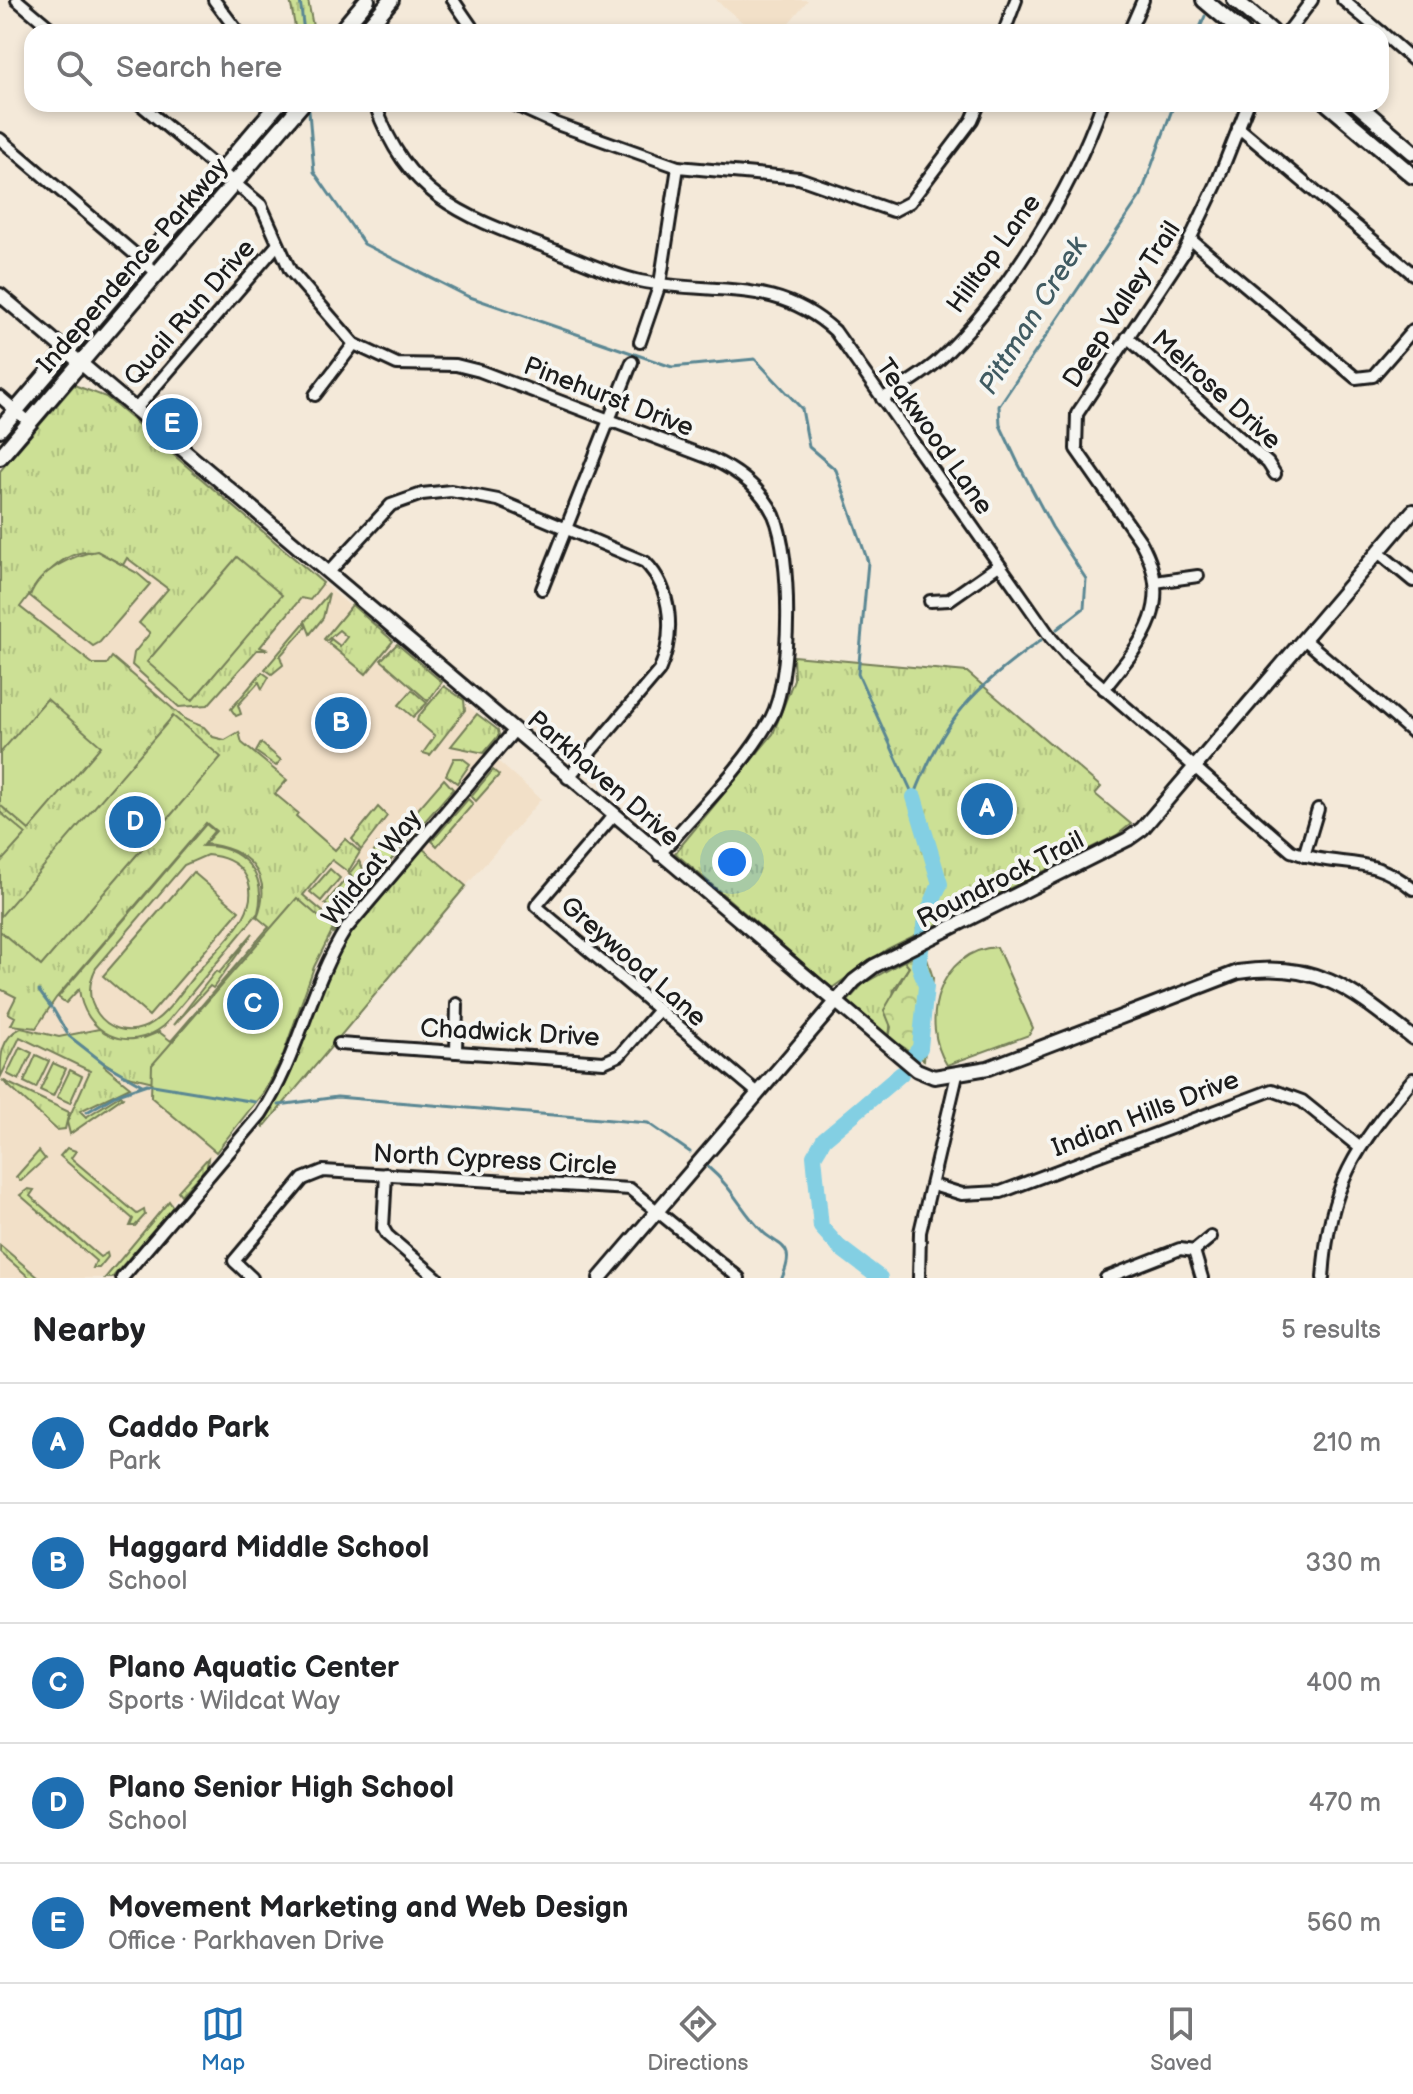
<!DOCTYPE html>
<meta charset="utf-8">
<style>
:root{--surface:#fff;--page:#f2f2f2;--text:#202124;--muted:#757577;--line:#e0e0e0;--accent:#1f6fb2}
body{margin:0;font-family:"Balsamiq Sans",sans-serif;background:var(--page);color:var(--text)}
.you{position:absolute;left:732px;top:862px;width:28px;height:28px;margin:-20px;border:6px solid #fff;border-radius:50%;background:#1a73e8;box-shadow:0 0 0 12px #1a73e833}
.badge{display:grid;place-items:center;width:52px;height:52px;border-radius:50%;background:var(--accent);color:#fff;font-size:26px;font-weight:700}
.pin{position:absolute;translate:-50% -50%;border:4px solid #fff;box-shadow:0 2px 8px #0006}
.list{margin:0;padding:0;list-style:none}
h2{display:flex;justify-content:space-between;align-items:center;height:104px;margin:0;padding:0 32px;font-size:34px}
h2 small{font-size:26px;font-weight:400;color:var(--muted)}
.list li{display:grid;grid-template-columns:52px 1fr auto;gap:24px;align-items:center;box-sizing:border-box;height:120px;padding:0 32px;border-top:2px solid var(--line)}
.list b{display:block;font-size:30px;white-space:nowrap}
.list p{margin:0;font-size:26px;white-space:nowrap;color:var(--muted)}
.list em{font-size:26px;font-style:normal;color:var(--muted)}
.icon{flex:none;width:44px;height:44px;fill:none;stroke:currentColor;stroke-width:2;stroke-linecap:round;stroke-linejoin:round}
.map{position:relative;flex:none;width:1413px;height:1278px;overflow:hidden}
.search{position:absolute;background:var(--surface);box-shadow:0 4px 12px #0003;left:24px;right:24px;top:24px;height:88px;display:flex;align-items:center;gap:20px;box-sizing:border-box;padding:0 28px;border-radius:24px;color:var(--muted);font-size:30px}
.sheet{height:704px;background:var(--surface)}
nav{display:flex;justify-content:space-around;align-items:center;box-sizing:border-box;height:112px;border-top:2px solid var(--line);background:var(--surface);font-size:22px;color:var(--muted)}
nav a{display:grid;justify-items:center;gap:4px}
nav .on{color:var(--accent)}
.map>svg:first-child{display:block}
.built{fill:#f2e0c8}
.grass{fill:url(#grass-tufts);stroke:#747e58;stroke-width:2}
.forest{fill:url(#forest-crowns);stroke:#747e58;stroke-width:2}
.pitch{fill:#cce095;stroke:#747e58;stroke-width:2;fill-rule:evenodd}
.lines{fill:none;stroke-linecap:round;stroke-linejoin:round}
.stream{stroke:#5a8793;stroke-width:3}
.river{stroke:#83cfe3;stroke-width:16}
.minor-casing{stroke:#1c1c1c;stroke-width:16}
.tertiary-casing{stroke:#1c1c1c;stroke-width:18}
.secondary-casing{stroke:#1c1c1c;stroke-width:20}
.minor{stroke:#f6f6f2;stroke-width:10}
.tertiary{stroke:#f6f6f2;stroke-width:12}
.secondary{stroke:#f6f6f2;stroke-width:14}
.labels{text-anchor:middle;stroke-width:8;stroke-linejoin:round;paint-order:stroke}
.street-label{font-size:26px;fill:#1c1c1c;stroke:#f6f6f2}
.water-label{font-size:28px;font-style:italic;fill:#405b62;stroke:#f6f6f2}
</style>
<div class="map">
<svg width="1413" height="1278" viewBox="0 0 1413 1278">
<defs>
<pattern id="grass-tufts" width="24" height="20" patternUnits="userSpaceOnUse" patternTransform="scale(2)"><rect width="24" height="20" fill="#cce095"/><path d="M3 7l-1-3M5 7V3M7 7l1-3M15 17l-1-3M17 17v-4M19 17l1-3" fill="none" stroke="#afc080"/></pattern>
<pattern id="forest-crowns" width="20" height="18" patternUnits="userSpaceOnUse" patternTransform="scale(2)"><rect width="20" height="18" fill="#cce095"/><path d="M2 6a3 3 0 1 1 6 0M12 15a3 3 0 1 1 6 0" fill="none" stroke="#afc080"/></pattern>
</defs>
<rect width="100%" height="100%" fill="#f4e9d9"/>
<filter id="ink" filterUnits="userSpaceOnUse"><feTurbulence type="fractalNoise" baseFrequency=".0125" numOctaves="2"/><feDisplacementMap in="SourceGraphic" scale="16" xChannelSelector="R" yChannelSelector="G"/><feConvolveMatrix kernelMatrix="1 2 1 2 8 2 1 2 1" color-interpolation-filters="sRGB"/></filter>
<g filter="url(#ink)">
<g class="built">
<path d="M 716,0 L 808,0 L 781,32 L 754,32 Z"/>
<path d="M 0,473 L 257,527 L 499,732 L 485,750 L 541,799 L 466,886 L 410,837 L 346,911 L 152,1097 L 216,1152 L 108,1278 L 0,1278 Z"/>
</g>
<g class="grass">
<path d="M 290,0 L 308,0 L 314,32 L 296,32 Z"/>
<path d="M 74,385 L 106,397 L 323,583 L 310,600 L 301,598 L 260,647 L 268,650 L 257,650 L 208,705 L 179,707 L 132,665 L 134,653 L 150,633 L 139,623 L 168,589 L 127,558 L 123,565 C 114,561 103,553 94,552 C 61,548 36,586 20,607 L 93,664 L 107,664 L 112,657 L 186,720 L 204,727 L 213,737 L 225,740 L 239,732 L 242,743 L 287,780 L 275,794 L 298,813 L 296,816 L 335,850 L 345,839 L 360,852 L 348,872 L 332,860 L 303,895 L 334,921 L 364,887 L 349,874 L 359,861 L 370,882 L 333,933 L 299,904 L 153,1082 L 124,1075 L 105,1063 L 104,1066 L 130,1087 L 80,1111 L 86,1117 L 121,1095 L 123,1097 L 70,1134 L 67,1122 L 90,1071 L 20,1037 L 1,1076 C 0,1057 1,1037 21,1028 L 59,1037 L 99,1029 L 144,1038 L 159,1032 L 171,1041 L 269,927 L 257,917 C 275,873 245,847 204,844 L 216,831 L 206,823 L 56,998 L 36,1028 L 11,1025 L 15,1017 L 8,1013 L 16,997 L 0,989 L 0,471 Z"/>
<path d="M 329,593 L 323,618 L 310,634 L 305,621 Z"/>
<path d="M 352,605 L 393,641 L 366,674 L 328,643 L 331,639 L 340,646 L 347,637 L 339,630 L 326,641 L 324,639 Z"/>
<path d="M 304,623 L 306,627 L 280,656 L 283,665 L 272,674 L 265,669 Z"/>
<path d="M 397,644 L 442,682 L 428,701 L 381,660 Z"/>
<path d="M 793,656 L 967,672 L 1101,787 L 1095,794 L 1131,824 L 1117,835 L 887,949 L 832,988 L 675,853 L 773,734 L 794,679 Z"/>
<path d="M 262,672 L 269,677 L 262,689 L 259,682 L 238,705 L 241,714 L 236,716 L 231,709 Z"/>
<path d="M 444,686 L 464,700 L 465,710 L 430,755 L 423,753 L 435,736 L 417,721 L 418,717 Z"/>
<path d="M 412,690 L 427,703 L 413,717 L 399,705 Z"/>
<path d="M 477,714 L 498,730 L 499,735 L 484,753 L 451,746 Z"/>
<path d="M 261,743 L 281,760 L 276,766 L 256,752 Z"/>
<path d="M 454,758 L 462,758 L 470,764 L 457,783 L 446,775 Z"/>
<path d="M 493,770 L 499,775 L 476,801 L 471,796 Z"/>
<path d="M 444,779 L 453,789 L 385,867 L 377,866 L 373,854 L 377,845 L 382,851 Z"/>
<path d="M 468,799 L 473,804 L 437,846 L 432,841 Z"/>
<path d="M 378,807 L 387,816 L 361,850 L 352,839 Z"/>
<path d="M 422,848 L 466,886 L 264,1127 L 261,1125 C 300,1072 308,1016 336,958 C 357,917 392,882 422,848 Z"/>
<path d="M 904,961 L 909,967 L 894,989 L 889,1038 L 848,1001 L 863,984 Z"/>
<path d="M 2,1080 L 69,1112 L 65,1129 L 57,1130 Z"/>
<path d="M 67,1148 L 76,1151 L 71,1158 L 137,1214 L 144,1210 L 145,1215 L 135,1226 L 130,1226 L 133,1219 L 60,1156 Z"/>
<path d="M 39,1151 L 45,1159 L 21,1181 L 16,1177 Z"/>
<path d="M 208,1158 L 207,1167 L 181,1195 L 178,1191 Z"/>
<path d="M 28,1189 L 34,1190 L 30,1196 L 100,1257 L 107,1253 L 108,1257 L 99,1268 L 93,1268 L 96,1261 L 20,1195 Z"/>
<path d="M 169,1201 L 173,1207 L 112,1278 L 105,1278 Z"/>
<path d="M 0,1245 L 39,1278 L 30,1278 L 0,1252 Z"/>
</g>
<path class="forest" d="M 925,952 L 933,978 L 924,1060 L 889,1038 L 891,1027 L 884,1010 L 909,967 L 904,961 Z"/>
<g class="pitch">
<path d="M 97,551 L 137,573 L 150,584 L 100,642 L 93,646 L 30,596 C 39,570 73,555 97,551 Z"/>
<path d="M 237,557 L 282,595 L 192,701 L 147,662 Z"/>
<path d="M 47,699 L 101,746 L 29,830 L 0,805 L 0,753 Z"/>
<path d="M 173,716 L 221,757 L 41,966 L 0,931 L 0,917 Z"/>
<path d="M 0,812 L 26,834 L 0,863 Z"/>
<path d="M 206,824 L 214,831 L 202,846 C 241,845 268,873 258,913 L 164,1026 C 127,1055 84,1033 79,989 L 66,1003 L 58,997 ZM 207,855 C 222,856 235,860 244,873 C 268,909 218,947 198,971 C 183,989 164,1021 142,1028 C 126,1034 108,1028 98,1014 C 87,999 88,984 96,968 L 184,865 Z"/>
<path d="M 330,869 L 340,878 L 321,901 L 310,892 Z"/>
<path d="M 193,872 L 239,911 L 149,1016 L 103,976 Z"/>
<path d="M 344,881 L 355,890 L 336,913 L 325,904 Z"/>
<path d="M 297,898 L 333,929 L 314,967 L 282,1058 L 263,1093 L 216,1152 L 151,1097 L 152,1065 Z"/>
<path d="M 253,933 L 213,988 L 210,986 L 174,1025 L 216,971 L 219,973 Z"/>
<path d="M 997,947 L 1033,1028 L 1029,1035 L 947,1065 C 919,1022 939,950 997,947 Z"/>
<path d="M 20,1047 L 32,1053 L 19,1080 L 7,1074 Z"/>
<path d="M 36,1055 L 49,1061 L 36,1088 L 24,1082 Z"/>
<path d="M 53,1063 L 66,1069 L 53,1096 L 40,1090 Z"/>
<path d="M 70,1070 L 82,1076 L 70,1103 L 57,1097 Z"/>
</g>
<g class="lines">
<g class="stream">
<path d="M 300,0 L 304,32"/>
<path d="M 1198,32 L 1205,16"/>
<path d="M 309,111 L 314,172 L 364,244 L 467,296 L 672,367 L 755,359 L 802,409 L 809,447 L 836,470 L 868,562 L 858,674 L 914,797"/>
<path d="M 1057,629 L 1084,608 L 1086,579 L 1052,527 L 1018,463 L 1000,425 L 999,406 L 1141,195 L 1174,104"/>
<path d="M 914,797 C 944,718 972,690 1041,640"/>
<path d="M 39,991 L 51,1007"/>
<path d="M 53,1009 L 67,1033"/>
<path d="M 69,1036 L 105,1064 L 142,1085"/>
<path d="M 279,1105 L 337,1097 L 648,1123 L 690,1152"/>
<path d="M 87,1112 L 118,1094 L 147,1084 L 255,1102"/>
<path d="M 708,1167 C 735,1190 741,1211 764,1233 C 771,1240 785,1244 787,1254 C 789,1261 785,1271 782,1278"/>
</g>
<g class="river">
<path d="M 913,1056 L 920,1048 L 926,986 L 919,965 L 925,919 L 940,884 L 914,797"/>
<path d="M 880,1278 L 839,1247 L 821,1227 L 814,1156 L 824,1139 L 901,1074"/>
</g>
<g class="minor-casing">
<g id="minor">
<path d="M 17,0 L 55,32"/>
<path d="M 214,0 L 238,32"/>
<path d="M 453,0 L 475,32"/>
<path d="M 1343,0 L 1381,32"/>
<path d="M 1004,32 L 1016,0"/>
<path d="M 1129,32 L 1143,0"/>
<path d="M 1288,32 L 1312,0"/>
<path d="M 1381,32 L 1413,60"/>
<path d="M 140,104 L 261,205 L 290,270 L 354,344 L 397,364 L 456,365 L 480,371 L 712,459 C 738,471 761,488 774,515 C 792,556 792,679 771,718 C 743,768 696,812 659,855"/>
<path d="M 375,104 C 408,200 467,217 554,250 C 582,261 611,275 640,281 C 713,296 775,276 835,331 L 1051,638 L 1066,655 L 1291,851 C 1340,870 1368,852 1413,889"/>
<path d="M 513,104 L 557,124 L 678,167 L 799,178 L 893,211 L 910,202 L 972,120 L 979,104"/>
<path d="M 1238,127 L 1413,274"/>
<path d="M 0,139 L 157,273"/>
<path d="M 1190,239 L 1356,378 L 1373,376 L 1413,330"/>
<path d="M 1127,337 L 1268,463 L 1275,474"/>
<path d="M 640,342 L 660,284 L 678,167"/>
<path d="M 315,395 L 354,344"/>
<path d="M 0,397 L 29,422"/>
<path d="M 882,399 C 901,387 921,376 938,361 C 1005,299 1072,190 1102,104"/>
<path d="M 135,410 L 278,244"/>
<path d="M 1378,552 L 1413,581"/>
<path d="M 328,573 L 391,505 L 422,494 L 451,491 L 498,500 L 645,562 C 673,590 675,636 659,671 L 568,778"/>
<path d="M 1155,582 L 1198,576"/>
<path d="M 542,589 L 632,362"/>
<path d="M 930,601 L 949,600 L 999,565"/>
<path d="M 1304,639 L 1413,733"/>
<path d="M 1104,689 C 1144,640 1175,604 1141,542 L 1076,449 L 1077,414 L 1183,254 L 1216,185 L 1248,104"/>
<path d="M 613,816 L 536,906 L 758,1093"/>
<path d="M 1304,856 L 1318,809"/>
<path d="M 339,1044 L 604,1062 L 620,1055 L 658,1011"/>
<path d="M 456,1052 L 457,1004"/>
<path d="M 386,1174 L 383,1228 L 387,1235 L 437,1278"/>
<path d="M 933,1185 L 962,1194 L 1001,1192 L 1272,1090 L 1302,1101 L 1359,1147"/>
<path d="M 1194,1251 L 1202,1278"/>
<path d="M 122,1278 L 261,1114 C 299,1056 309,987 346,929 L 514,731"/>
<path d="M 252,1278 L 234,1261 L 303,1179 L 323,1171 L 630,1189 L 739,1278"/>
<path d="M 919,1278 L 920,1232 L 957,1075"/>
<path d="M 1106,1278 L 1180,1249 L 1194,1251 L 1211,1237"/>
<path d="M 1323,1278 C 1329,1184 1355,1149 1413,1079"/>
</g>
</g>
<g class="tertiary-casing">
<g id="tertiary">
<path d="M 0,295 L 917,1070 L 934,1077 L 988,1068 L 1238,972 C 1319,960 1353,991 1413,1038"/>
<path d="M 600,1278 L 854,981 L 874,966 L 1128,839 L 1142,829 L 1413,511"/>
</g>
</g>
<g class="secondary-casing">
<g id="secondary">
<path d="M 1204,0 L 1242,32"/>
<path d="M 1235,0 L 1272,32"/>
<path d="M 340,32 L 367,0"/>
<path d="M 364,32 L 391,0"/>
<path d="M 1328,104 L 1413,176"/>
<path d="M 1357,104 L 1413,152"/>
<path d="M 0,429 L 278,104"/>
<path d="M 0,457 L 302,104"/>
</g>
</g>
<use href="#minor" class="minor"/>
<use href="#tertiary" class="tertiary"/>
<use href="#secondary" class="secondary"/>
</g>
</g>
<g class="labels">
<g class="street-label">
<text transform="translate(993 253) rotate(-54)" y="9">Hilltop Lane</text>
<text transform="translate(132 265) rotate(-49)" y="9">Independence Parkway</text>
<text transform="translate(1121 304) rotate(-57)" y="9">Deep Valley Trail</text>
<text transform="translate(189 312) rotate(-49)" y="9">Quail Run Drive</text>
<text transform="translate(1217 389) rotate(42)" y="9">Melrose Drive</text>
<text transform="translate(609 396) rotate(21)" y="9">Pinehurst Drive</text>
<text transform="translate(935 436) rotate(55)" y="9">Teakwood Lane</text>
<text transform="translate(604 778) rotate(41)" y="9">Parkhaven Drive</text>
<text transform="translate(371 867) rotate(-51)" y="9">Wildcat Way</text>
<text transform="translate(1000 879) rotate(-27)" y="9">Roundrock Trail</text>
<text transform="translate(634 961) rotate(41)" y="9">Greywood Lane</text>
<text transform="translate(510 1032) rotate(3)" y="9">Chadwick Drive</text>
<text transform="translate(1145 1113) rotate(-21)" y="9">Indian Hills Drive</text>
<text transform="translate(495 1159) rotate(3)" y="9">North Cypress Circle</text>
</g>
<g class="water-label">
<text transform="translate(1032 315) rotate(-58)" y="10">Pittman Creek</text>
</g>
</g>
</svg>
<div class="you"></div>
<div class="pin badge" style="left:987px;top:809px">A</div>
<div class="pin badge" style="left:341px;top:723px">B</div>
<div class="pin badge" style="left:253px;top:1004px">C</div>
<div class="pin badge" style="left:135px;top:822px">D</div>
<div class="pin badge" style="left:172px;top:424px">E</div>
<div class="search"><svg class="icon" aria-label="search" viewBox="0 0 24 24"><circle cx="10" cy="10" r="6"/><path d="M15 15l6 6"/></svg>Search here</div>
</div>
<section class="sheet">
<h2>Nearby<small>5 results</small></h2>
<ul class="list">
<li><span class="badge">A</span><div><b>Caddo Park</b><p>Park</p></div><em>210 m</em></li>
<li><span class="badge">B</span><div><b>Haggard Middle School</b><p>School</p></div><em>330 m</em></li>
<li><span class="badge">C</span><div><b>Plano Aquatic Center</b><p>Sports · Wildcat Way</p></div><em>400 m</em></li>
<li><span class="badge">D</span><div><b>Plano Senior High School</b><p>School</p></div><em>470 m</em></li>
<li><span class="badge">E</span><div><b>Movement Marketing and Web Design</b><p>Office · Parkhaven Drive</p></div><em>560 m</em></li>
</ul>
</section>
<nav>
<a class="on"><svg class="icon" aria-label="map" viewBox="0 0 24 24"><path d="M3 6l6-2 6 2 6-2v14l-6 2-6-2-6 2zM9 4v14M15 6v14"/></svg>Map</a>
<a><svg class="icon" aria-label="directions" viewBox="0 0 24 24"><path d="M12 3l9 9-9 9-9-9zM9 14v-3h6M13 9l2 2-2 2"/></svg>Directions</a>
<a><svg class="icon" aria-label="saved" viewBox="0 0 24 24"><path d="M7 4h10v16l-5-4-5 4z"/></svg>Saved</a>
</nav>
